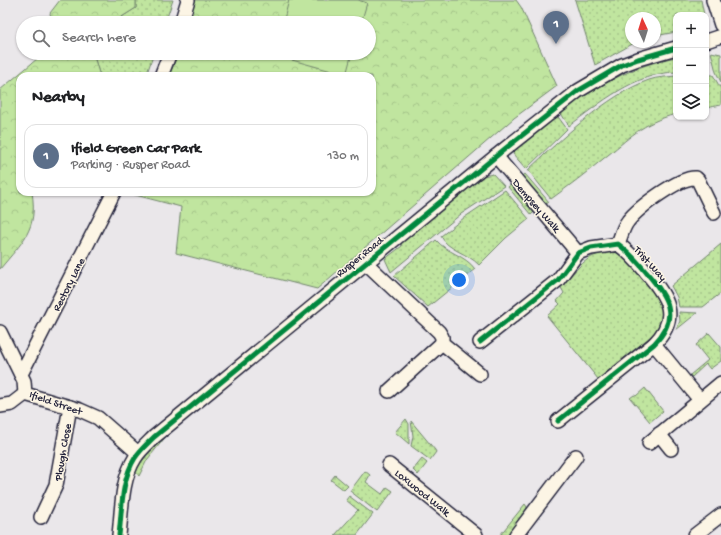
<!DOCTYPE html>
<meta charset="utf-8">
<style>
:root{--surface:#fff;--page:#f2f2f2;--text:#202124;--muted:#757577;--line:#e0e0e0;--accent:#1f6fb2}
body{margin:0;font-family:"Gochi Hand",sans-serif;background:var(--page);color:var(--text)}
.controls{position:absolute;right:12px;top:12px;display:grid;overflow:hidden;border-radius:8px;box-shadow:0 1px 3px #0004}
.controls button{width:36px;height:36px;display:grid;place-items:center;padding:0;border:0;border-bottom:1px solid var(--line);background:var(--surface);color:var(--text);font:20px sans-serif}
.compass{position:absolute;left:625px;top:12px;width:36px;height:36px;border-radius:50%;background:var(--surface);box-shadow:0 1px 3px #0004;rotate:356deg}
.you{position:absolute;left:459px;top:280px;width:14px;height:14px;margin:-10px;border:3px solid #fff;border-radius:50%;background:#1a73e8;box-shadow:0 0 0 6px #1a73e833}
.badge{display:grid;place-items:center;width:26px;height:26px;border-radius:50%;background:var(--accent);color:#fff;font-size:13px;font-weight:700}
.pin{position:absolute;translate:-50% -33px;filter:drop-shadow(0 1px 2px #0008)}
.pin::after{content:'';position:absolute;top:21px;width:14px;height:12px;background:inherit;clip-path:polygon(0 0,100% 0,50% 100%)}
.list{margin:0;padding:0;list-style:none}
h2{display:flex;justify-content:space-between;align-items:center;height:52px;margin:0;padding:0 16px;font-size:17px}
h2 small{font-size:13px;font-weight:400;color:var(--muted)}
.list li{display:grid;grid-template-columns:26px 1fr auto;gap:12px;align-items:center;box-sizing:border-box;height:64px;margin:0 8px 8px;padding:0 8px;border:1px solid var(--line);border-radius:12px}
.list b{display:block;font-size:15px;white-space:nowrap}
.list p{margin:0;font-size:13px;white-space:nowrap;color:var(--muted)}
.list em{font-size:13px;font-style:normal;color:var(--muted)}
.icon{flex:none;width:22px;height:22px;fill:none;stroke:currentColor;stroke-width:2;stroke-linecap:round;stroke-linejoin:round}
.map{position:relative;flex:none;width:721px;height:535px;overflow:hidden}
.search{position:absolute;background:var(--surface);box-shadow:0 1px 3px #0004;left:16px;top:16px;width:360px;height:44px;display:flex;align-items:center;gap:10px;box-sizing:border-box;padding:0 14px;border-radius:22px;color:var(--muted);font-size:15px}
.panel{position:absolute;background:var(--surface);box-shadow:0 1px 3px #0004;left:16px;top:72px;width:360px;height:124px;border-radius:12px}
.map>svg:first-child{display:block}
.grass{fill:url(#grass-dots);stroke:#71846d}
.forest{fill:url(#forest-crowns);stroke:#71846d}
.pitch{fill:#c0e59f;stroke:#71846d}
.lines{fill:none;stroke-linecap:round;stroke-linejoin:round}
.minor-casing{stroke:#22223b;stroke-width:16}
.minor{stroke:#fcf5e5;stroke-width:13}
.cycleway-casing{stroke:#fcf5e5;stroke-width:8}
.cycleway{stroke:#00873e;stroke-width:5}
.labels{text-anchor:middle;stroke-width:3;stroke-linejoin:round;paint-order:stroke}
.street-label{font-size:11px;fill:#22223b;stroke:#fcf5e5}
</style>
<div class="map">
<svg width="721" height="535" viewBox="0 0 721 535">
<defs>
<pattern id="grass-dots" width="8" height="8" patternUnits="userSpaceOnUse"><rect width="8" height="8" fill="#c0e59f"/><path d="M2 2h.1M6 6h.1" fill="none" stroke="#a5c48a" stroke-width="1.8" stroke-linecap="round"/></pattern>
<pattern id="forest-crowns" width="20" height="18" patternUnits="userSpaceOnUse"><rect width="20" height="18" fill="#c0e59f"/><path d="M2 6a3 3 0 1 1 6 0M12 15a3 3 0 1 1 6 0" fill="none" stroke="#a5c48a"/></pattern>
</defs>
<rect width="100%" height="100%" fill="#eae7ea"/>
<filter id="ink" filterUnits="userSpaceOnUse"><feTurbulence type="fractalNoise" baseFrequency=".025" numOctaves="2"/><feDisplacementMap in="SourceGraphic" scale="8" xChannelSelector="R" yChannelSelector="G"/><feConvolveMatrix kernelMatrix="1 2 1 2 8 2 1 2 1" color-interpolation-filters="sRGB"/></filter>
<g filter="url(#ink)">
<g class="grass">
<path d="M 136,0 L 173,0 L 165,23 L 112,23 L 136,8 Z"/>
<path d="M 575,0 L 701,0 L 704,15 L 676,15 L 676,32 L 655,36 L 655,18 L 631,18 L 631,42 L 636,42 L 595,65 Z"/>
<path d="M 711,52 L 721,54 L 721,82 L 716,72 Z"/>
<path d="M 93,53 L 154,53 L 146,76 L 103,76 L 99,73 Z"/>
<path d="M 676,57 L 676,72 C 635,73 600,103 569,126 L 560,112 C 593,87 635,65 676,57 Z"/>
<path d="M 706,75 L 713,75 L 721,89 L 721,105 L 706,108 Z"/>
<path d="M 676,76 L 676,114 C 641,123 630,138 603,159 C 586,173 569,186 551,199 L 528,170 C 560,140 607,95 649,80 C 657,77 667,77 676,76 Z"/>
<path d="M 556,114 L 567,129 L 526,169 L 513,154 L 515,148 Z"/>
<path d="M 493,174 L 504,186 L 461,214 L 391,272 L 385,259 L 402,246 L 400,242 L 483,176 Z"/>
<path d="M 525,174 L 549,202 L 545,205 L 521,177 Z"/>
<path d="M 512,184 L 534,212 L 531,215 L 508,187 Z"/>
<path d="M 505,190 L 529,219 L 506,238 L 479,265 C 468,253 447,250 441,236 L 465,217 Z"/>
<path d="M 436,240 C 447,253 465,255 475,269 L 428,307 L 394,276 Z"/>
<path d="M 721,244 L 721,293 L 703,307 L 679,307 L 677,297 L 671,286 Z"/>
<path d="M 613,251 C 629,258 661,294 663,312 C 664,320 660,326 656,332 L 598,379 L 547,316 L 560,304 L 557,301 L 564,293 L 560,286 C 581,268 582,255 613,251 Z"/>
<path d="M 679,312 L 697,313 L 676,330 L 680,321 Z"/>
<path d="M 709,333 L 721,347 L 721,361 L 710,369 L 706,364 L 692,377 L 690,375 L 708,360 L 696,345 Z"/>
<path d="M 645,388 L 663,411 L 650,422 L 630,398 L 634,395 L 636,396 Z"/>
<path d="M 406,419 L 409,424 L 409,444 L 395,432 Z"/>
<path d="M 411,421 L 435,450 L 436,452 L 430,460 L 411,446 L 413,436 Z"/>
<path d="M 171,430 L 147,460 L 139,476 L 135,472 L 148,451 Z"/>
<path d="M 422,459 L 427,463 L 418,475 L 413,470 Z"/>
<path d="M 365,471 L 370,475 L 366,482 L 382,494 L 387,487 L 393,491 L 377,512 L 350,491 Z"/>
<path d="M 335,475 L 348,486 L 344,490 L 331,480 Z"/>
<path d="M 349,496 L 373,514 L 357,535 L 335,535 L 358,510 L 346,500 Z"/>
<path d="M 525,504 L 527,507 L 526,512 L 507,535 L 500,535 Z"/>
</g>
<g class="forest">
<path d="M 60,0 L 136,0 L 136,8 L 112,23 L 52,23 L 50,13 Z"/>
<path d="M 195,0 L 516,0 L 521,7 L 557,86 L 514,118 L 317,289 L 176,253 L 181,207 L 124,192 L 372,192 L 372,76 L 169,76 L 177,53 L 369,53 L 369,23 L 188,23 Z"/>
<path d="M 44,53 L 93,53 L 99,73 L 103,76 L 20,76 L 20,192 L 32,192 C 38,230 23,241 0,269 L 0,90 Z"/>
</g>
<g class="pitch">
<path d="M 289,0 L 358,0 L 367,3 L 361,23 L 283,23 Z"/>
<path d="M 274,53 L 352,53 L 346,75 L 274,55 Z"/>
</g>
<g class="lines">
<g class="minor-casing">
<g id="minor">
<path d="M 713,0 L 721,25"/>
<path d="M 181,23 L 188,0"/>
<path d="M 706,41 L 721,36"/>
<path d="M 161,76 L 170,53"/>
<path d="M 496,156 L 578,253"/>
<path d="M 618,244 C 621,236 623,227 628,221 C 638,208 680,176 696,178 L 698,180 L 714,213"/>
<path d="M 366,263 L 439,332 L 442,337 L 442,343 L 480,374"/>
<path d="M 0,332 L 24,381 L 25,394 L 80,410 L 98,418 L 138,453"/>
<path d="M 480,342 L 558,280 L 578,253 L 591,248 L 618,244 C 629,252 637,261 646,272 C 667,296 681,317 654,344 L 558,421"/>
<path d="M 654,344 L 700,400"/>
<path d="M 21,374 L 114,192"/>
<path d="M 389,391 L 442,343"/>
<path d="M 0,406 L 12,404 L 25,394"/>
<path d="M 659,434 L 671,449"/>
<path d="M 649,443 L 721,383"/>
<path d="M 389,465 L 476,535"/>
<path d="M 41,517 L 56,485 L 70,407"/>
<path d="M 119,535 C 122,510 121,480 135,458 C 140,450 147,444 154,437 L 506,148 L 578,91 L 622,65 L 638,59 L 676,48"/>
<path d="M 516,535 L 576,456"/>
<path d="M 695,535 L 721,515"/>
</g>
</g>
<use href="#minor" class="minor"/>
<g class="cycleway-casing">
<g id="cycleway">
<path d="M 480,342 L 558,280 L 578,253 L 591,248 L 618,244 C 629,252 637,261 646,272 C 667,296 681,317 654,344 L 558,421"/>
<path d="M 119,535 C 122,510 121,480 135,458 C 140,450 147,444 154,437 L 506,148 L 578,91 L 622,65 L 638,59 L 676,48"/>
</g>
</g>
<use href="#cycleway" class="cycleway"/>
</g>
</g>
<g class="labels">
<g class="street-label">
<text transform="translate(537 205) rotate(49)" y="4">Dempsey Walk</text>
<text transform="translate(359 256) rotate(-39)" y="4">Rusper Road</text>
<text transform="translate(651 263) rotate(48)" y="4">Trist Way</text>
<text transform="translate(68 284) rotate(-63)" y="4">Rectory Lane</text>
<text transform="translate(56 402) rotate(19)" y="4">Ifield Street</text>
<text transform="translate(62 452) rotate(-80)" y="4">Plough Close</text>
<text transform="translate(423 492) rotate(39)" y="4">Loxwood Walk</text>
</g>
</g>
</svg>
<div class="controls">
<button>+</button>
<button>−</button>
<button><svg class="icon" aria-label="layers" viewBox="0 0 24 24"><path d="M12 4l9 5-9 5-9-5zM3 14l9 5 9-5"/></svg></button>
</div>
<svg class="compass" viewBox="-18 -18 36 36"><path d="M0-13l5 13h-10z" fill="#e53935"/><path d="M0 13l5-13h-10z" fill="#757577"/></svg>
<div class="you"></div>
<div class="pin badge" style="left:556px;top:44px;background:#5c6f8a">1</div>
<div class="search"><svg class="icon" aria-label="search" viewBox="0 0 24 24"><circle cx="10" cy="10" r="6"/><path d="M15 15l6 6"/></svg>Search here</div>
<section class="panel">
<h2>Nearby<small></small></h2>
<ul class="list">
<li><span class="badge" style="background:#5c6f8a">1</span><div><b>Ifield Green Car Park</b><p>Parking · Rusper Road</p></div><em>130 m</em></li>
</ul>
</section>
</div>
